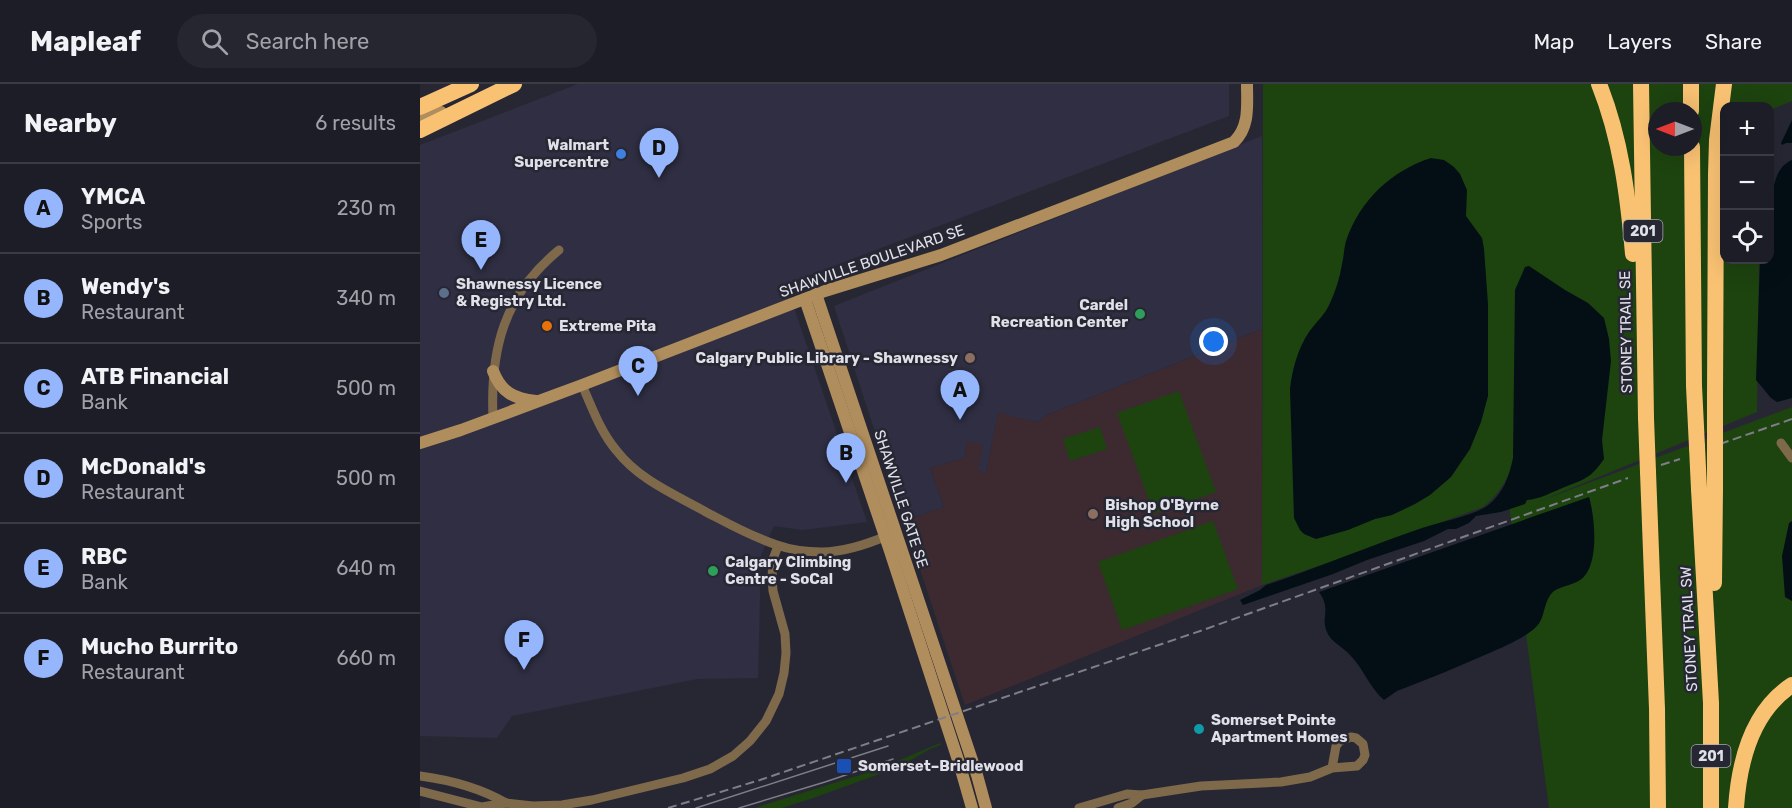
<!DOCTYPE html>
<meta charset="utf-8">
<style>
:root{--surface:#1d1d27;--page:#25262f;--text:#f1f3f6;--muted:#a0a2a7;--line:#3b3b44;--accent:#95b6fd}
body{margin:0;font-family:Rubik,sans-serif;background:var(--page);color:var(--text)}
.controls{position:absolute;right:18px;top:18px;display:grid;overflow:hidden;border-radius:12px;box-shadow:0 6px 24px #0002}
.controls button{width:54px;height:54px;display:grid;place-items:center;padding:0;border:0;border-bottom:2px solid var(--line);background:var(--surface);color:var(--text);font:30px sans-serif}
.compass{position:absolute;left:1228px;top:18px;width:54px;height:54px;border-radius:50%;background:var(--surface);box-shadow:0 6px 24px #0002;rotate:270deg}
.you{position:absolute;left:794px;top:258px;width:21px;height:21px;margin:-15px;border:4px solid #fff;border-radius:50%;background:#1a73e8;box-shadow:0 0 0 9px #1a73e833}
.badge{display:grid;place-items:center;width:39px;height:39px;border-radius:50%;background:var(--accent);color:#111;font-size:20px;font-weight:700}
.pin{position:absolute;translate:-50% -50px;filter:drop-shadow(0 2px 3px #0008)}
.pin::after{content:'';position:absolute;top:32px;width:21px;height:18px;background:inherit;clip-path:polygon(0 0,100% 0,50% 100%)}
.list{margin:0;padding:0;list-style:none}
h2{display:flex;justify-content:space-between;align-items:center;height:78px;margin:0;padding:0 24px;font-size:26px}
h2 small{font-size:20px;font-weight:400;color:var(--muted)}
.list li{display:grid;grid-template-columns:39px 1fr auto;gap:18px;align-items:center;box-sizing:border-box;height:90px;padding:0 24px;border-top:2px solid var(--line)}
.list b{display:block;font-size:22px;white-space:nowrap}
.list p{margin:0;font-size:20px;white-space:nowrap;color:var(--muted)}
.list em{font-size:20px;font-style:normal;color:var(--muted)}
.icon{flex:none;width:33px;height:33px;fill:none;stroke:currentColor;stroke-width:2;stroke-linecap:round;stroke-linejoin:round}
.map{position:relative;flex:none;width:1372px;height:724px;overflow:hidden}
header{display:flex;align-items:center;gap:36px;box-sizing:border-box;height:84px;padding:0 30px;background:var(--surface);border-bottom:2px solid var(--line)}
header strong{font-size:28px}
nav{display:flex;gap:33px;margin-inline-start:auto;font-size:21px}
.search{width:420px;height:54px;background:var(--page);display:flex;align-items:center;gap:15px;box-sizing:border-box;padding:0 21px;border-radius:33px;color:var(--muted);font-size:22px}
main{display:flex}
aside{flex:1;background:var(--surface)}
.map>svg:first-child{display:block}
.built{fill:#2f2e42}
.education{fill:#3d2a31}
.green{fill:#1d430f;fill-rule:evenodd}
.water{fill:#030f15}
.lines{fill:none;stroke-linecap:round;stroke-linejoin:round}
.street{stroke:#7f694b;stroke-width:9}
.secondary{stroke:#b08d5c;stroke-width:12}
.highway{stroke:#f9c273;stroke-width:16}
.tram{stroke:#7e7e89;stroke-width:1.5}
.rail{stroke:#7e7e89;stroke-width:2;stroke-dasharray:9 4.5;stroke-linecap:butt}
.highway-bridge{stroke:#f9c273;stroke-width:16}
.shop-dot{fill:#3f7fe0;stroke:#272734;stroke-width:2}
.service-dot{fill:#5c6f8a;stroke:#272734;stroke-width:2}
.leisure-dot{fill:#2e9e5b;stroke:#272734;stroke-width:2}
.food-dot{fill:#e8710a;stroke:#272734;stroke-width:2}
.education-dot{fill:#8d6e63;stroke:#272734;stroke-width:2}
.culture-dot{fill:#0f9aa8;stroke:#272734;stroke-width:2}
.transit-dot{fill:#1a4fb4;stroke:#272734;stroke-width:2}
.labels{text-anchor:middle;stroke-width:5;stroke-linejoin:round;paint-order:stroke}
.shield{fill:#272734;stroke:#a8a8b3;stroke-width:1.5}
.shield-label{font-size:14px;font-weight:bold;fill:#e0e0e9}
.poi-label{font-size:15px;font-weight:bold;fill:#e0e0e9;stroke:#272734;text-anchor:start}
.street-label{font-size:15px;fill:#e0e0e9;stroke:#272734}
</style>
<header>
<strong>Mapleaf</strong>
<div class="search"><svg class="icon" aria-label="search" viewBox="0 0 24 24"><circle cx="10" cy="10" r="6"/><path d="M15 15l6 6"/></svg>Search here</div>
<nav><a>Map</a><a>Layers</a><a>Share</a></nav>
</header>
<main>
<aside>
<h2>Nearby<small>6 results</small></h2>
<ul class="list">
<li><span class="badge">A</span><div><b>YMCA</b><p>Sports</p></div><em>230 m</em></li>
<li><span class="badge">B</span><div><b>Wendy's</b><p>Restaurant</p></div><em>340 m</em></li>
<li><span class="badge">C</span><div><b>ATB Financial</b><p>Bank</p></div><em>500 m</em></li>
<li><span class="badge">D</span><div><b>McDonald's</b><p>Restaurant</p></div><em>500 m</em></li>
<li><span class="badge">E</span><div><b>RBC</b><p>Bank</p></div><em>640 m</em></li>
<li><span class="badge">F</span><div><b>Mucho Burrito</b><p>Restaurant</p></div><em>660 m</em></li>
</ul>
</aside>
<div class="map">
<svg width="1372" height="724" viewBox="0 0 1372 724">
<rect width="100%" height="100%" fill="#272734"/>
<g class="built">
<path d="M 158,0 L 809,0 L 809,32 L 366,200 L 447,438 L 382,446 L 354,442 L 341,471 L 338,594 L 277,595 L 92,632 L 77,654 L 0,652 L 0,61 Z"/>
<path d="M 842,52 L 842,245 L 627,331 L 617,338 L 578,330 L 566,389 L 558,387 L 547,358 L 545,374 L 510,384 L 524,423 L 484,437 L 414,222 Z"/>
</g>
<path class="education" d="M 842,245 L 842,501 L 545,621 L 484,437 L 524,423 L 510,384 L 545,374 L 547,358 L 563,360 L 558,387 L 566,389 L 578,329 L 617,338 L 627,331 Z"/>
<g class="green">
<path d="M 843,0 L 1372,0 L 1372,17 L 1350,26 L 1350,22 L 1304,22 L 1304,176 L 1339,176 L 1337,328 L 1120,417 L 1372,323 L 1372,724 L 1129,724 L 1090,429 L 1090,388 C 1083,402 1076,413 1063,423 L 928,472 L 842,501 ZM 1237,27 L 1273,27 L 1273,63 L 1237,63 Z"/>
<path d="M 759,307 L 796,408 L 734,430 L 697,329 Z"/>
<path d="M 680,343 L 687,365 L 650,377 L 643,355 Z"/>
<path d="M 793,437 L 818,505 L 702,546 L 678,478 Z"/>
<path d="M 520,659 L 521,661 L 510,665 L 479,683 L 393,714 L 362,724 L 334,724 L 456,686 Z"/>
</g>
<g class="water">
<path d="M 1372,36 L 1372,59 L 1366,59 L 1362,61 L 1361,59 Z"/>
<path d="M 1011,74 L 1024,76 L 1034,83 L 1040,90 L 1047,106 L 1046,132 L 1062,154 L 1064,165 L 1068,220 L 1068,312 L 1061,338 L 1050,365 L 1031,393 L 1010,411 L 995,420 L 972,431 L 955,435 L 928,446 L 896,455 L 884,450 L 880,446 L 874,434 L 870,305 C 872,286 878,264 889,248 C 896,238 905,231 910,219 C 916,206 920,193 922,180 C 924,172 924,164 926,157 C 940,116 971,87 1011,74 Z"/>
<path d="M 1372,76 L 1372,314 L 1357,318 L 1351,314 L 1336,296 L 1340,176 L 1350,176 L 1350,107 L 1353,107 C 1355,93 1360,81 1372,76 Z"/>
<path d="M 1109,182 L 1145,206 L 1168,219 L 1184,234 L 1189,255 L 1191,277 L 1182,356 L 1184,375 C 1168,398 1162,395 1138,406 C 1128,410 1119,415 1107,416 L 1105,420 L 1081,428 L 1056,432 L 1049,439 L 1036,445 L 1028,445 L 1004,457 L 947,476 L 913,490 L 823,521 L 820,516 L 840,506 L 846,501 C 898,484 949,462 1002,444 C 1020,438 1052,432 1067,422 C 1083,410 1089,393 1093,374 L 1095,206 L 1105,183 Z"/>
<path d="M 1169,413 C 1175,433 1180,483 1160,496 C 1152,502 1137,502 1131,510 C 1123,520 1125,535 1116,543 C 1103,555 1083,563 1067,570 C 1038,583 1008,595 977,607 L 964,616 C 950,604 943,584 930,571 C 924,564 910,557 907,548 C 900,533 912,526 899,508 Z"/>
<path d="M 1372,437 L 1372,517 L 1365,513 L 1362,472 L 1369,439 Z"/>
</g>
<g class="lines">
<g class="street">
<path d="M 162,301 C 172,323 180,347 196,366 C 219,396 254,410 286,428 C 309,440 332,453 357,461 C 371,466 387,468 402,468 C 424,468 448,460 469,451"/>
<path d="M 73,334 C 70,265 84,211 139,166"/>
<path d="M 1361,359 L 1372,374"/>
<path d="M 0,692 C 30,696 60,704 86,719"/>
<path d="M 0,707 L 62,723 L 86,719 L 113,722 L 142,721 L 172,716 L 263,694 L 290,685 L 313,672 L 330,657 L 346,637 L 359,610 L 364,589 L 366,569 L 365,550 L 353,507 L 352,494 L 353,475 L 358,462"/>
<path d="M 659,724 L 707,710 L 722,711 L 781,702 L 861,698 L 890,693 L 912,684 L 937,682 L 943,676 L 945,671 L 943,660 L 936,654 L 931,653 L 920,657 L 916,662 L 912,684"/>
<path d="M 698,724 L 712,719 L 722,711"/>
</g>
<g class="secondary">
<path d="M 0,36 L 21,28"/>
<path d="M 396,210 L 557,691 L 566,724"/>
<path d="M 385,215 L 470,467 L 540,682 L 552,724"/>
<path d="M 73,287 C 81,308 94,315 116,317"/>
<path d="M 0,359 L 41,346 L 162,301 L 405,207 L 521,171 L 814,58 C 830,42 827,22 827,0"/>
</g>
<g class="highway">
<path d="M 1179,0 C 1201,55 1208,112 1213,170"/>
<path d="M 1221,0 L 1226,334"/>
<path d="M 1271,0 L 1271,27"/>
<path d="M 0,23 L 51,0"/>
<path d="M 0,46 L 94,0"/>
<path d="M 1272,63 L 1274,302 L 1277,363"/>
<path d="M 1295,314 L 1296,91 L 1297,56 L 1304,0"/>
<path d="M 1228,388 L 1237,625 L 1238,724"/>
<path d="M 1279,405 L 1291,619 L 1291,724"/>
<path d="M 1294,499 L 1295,405"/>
<path d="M 1316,724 C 1319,678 1331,628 1372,601"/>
</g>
<g class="tram">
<path d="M 276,724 L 468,662"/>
<path d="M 319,724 L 405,698 L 473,675"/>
</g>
<g class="rail">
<path d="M 1300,360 L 1372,335"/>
<path d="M 1241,381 L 1260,375"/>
<path d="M 248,724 L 340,696 L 783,546 L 1208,394"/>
</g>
<g class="highway-bridge">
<path d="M 1226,334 L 1228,388"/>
<path d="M 1277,363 L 1279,405"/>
<path d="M 1295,405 L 1295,314"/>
</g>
</g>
<circle class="shop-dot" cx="201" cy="70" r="6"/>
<circle class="service-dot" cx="24" cy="209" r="6"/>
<g class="leisure-dot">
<circle cx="720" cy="230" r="6"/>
<circle cx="293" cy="487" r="6"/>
</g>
<circle class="food-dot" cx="127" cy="242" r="6"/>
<g class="education-dot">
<circle cx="550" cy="274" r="6"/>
<circle cx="673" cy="430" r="6"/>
</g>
<circle class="culture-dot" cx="779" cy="645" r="6"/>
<rect class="transit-dot" x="416" y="674" width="16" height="16" rx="3"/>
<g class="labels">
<g class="shield">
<rect x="1203.5" y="136" width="39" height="22" rx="4.5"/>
<rect x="1271.5" y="661" width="39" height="22" rx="4.5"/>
</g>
<g class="shield-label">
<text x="1223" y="152">201</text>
<text x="1291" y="677">201</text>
</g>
<g class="poi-label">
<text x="189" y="66" text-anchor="end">Walmart<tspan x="189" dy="17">Supercentre</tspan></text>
<text x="36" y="205">Shawnessy Licence<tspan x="36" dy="17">&amp; Registry Ltd.</tspan></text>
<text x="708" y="226" text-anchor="end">Cardel<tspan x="708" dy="17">Recreation Center</tspan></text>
<text x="139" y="247">Extreme Pita</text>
<text x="538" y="279" text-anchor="end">Calgary Public Library - Shawnessy</text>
<text x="685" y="426">Bishop O'Byrne<tspan x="685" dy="17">High School</tspan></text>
<text x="305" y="483">Calgary Climbing<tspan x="305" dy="17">Centre - SoCal</tspan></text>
<text x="791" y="641">Somerset Pointe<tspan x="791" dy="17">Apartment Homes</tspan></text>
<text x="438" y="687">Somerset–Bridlewood</text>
</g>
<g class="street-label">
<text transform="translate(452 177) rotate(-19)" y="5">SHAWVILLE BOULEVARD SE</text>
<text transform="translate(1206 248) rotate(-91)" y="5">STONEY TRAIL SE</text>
<text transform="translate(481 415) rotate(72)" y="5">SHAWVILLE GATE SE</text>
<text transform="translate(1269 545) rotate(-93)" y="5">STONEY TRAIL SW</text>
</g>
</g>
</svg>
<div class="controls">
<button>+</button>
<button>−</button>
<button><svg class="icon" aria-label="locate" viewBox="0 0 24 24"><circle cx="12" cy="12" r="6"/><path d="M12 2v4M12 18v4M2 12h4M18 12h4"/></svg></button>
</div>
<svg class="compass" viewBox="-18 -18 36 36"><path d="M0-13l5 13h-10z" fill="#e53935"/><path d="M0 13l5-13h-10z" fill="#a0a2a7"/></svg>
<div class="you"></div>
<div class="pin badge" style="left:540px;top:336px">A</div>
<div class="pin badge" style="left:426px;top:399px">B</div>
<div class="pin badge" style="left:218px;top:312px">C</div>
<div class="pin badge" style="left:239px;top:94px">D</div>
<div class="pin badge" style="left:61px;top:186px">E</div>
<div class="pin badge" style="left:104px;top:586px">F</div>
</div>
</main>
